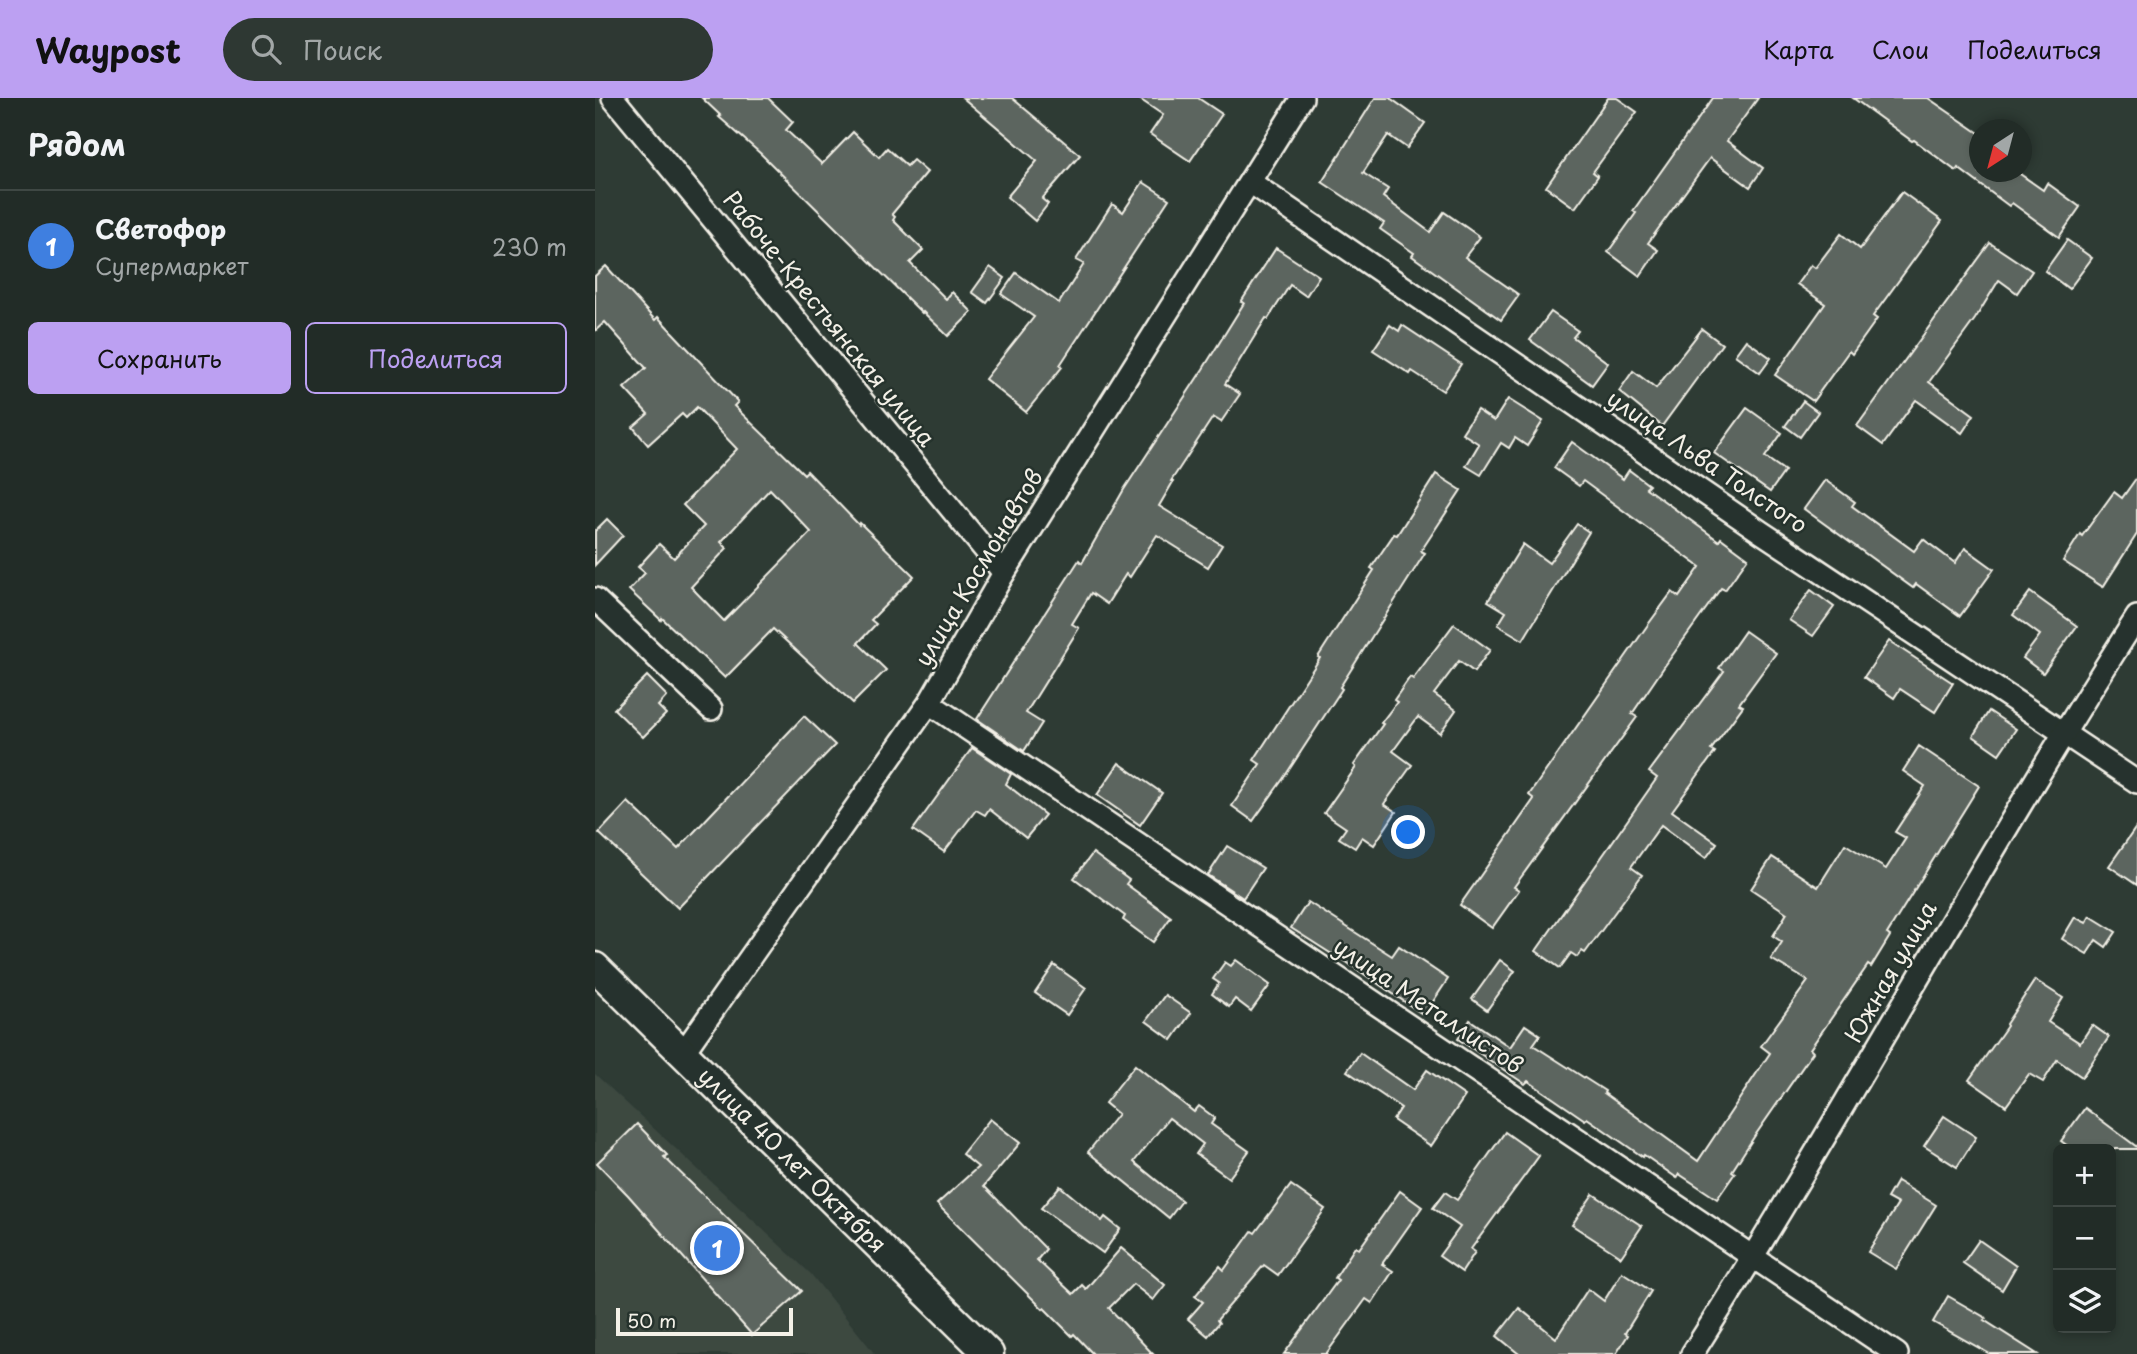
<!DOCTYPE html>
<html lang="ru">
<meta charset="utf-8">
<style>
:root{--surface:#222c27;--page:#2e3833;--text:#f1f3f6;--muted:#a2a7a7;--line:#3f4844;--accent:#bca0f2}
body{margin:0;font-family:"Playpen Sans",sans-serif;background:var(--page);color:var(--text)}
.controls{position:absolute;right:21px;bottom:21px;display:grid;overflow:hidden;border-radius:10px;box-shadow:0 4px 10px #0003}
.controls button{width:63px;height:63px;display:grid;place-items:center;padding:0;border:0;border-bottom:2px solid var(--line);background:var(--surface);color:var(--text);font:35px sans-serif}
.compass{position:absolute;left:1374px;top:21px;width:63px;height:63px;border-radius:50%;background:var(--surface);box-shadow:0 4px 10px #0003;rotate:216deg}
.scale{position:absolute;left:21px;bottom:18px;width:177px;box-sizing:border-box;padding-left:7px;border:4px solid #f4f1e8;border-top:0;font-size:19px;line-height:24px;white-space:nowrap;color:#f4f1e8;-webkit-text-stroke:5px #26332d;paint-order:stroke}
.you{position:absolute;left:814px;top:735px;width:24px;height:24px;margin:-18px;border:5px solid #fff;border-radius:50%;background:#1a73e8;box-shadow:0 0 0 10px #1a73e833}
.badge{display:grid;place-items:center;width:46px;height:46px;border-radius:50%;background:var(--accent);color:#fff;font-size:23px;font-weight:700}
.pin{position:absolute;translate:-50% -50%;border:4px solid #fff;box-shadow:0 2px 7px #0006}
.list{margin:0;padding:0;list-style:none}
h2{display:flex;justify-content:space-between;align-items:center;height:91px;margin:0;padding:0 28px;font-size:30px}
h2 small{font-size:23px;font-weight:400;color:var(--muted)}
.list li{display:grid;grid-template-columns:46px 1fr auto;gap:21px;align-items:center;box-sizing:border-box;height:112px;padding:0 28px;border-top:2px solid var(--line)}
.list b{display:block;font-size:26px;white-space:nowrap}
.list p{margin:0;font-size:23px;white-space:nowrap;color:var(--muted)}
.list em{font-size:23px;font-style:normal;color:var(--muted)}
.actions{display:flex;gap:14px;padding:21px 28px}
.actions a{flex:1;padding:16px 0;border:2px solid var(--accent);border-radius:10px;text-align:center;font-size:24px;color:var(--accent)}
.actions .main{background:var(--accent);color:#111}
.icon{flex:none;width:38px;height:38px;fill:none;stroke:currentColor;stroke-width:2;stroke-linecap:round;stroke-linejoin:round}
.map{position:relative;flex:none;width:1542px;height:1256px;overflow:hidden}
header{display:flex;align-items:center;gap:42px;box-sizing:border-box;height:98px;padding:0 35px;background:var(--accent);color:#111}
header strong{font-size:33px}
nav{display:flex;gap:38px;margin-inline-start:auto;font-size:24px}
.search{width:490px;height:63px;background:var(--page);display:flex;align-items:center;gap:18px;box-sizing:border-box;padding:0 24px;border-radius:38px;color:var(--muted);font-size:26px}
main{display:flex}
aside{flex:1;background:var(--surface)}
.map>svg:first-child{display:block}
.built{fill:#3c4841}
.building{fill:#5c655e;stroke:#f4f1e8;stroke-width:2;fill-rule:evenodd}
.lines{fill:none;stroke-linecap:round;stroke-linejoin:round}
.street-casing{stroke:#f4f1e8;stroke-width:26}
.secondary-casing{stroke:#f4f1e8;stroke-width:33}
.street{stroke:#26332d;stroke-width:21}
.secondary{stroke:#26332d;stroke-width:28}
.labels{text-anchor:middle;stroke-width:5;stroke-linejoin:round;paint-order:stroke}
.street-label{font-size:23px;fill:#f4f1e8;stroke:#26332d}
</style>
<header>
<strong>Waypost</strong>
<div class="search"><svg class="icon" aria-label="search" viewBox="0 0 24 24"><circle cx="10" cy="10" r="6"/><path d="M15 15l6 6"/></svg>Поиск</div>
<nav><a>Карта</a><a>Слои</a><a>Поделиться</a></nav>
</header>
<main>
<aside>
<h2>Рядом<small></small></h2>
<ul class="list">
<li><span class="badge" style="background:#3f7fe0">1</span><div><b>Светофор</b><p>Супермаркет</p></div><em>230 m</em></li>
</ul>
<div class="actions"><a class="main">Сохранить</a><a>Поделиться</a></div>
</aside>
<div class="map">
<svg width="1542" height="1256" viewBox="0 0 1542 1256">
<rect width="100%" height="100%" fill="#2e3b34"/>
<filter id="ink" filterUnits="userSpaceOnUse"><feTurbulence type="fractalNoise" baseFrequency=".0143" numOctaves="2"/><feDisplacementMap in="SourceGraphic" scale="14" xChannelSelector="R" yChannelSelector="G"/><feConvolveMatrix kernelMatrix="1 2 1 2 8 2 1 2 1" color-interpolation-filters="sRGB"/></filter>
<g filter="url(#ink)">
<path class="built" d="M 0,976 L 215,1175 L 280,1256 L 0,1256 Z"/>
<g class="building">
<path d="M 107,0 L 173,0 L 198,24 L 191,32 L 227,66 L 258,34 L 284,59 L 292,50 L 312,68 L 318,62 L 332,74 L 297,116 L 300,119 L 298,122 L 328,152 L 315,165 L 351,201 L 357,194 L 377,214 L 353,238 L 328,214 L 327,215 L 166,56 L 124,19 L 126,18 Z"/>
<path d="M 368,0 L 417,0 L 485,57 L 447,101 L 453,106 L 440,123 L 412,99 L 442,63 Z"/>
<path d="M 543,0 L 603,0 L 627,16 L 595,63 L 555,36 L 568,17 Z"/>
<path d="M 780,0 L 795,0 L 830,25 L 812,50 L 793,37 L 768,75 L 793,91 L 788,99 L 835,134 L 849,114 L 885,139 L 870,159 L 924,197 L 906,222 L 817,158 L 819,155 L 785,131 L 789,125 L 727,84 Z"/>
<path d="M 1013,0 L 1022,0 L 1042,14 L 998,74 L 1003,78 L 980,110 L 951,89 Z"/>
<path d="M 1118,0 L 1163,0 L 1132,43 L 1168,70 L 1155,89 L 1115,60 L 1053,145 L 1063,152 L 1045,178 L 1013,154 L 1041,115 L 1038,113 Z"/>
<path d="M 1258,0 L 1333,0 L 1384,35 L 1384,74 L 1422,74 L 1448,92 L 1452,85 L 1485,109 L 1464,139 L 1417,105 L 1414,108 L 1363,70 L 1361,73 L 1319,42 L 1317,43 Z"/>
<path d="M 548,84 L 574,101 L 465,267 L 467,269 L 431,314 L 390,281 L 439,219 L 406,196 L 421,175 L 464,205 L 489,166 L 481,162 L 517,106 L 528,114 Z"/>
<path d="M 1307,94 L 1347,123 L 1278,218 L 1282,221 L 1257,256 L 1254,253 L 1218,303 L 1180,277 L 1230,206 L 1202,186 L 1216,167 L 1220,170 L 1246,136 L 1265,151 Z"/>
<path d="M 1472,142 L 1497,160 L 1474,191 L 1450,173 Z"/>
<path d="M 1395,145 L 1437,173 L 1422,195 L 1404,182 L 1380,221 L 1334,284 L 1379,317 L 1367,335 L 1321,302 L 1288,347 L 1262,328 Z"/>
<path d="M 681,150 L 724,178 L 711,198 L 695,187 L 673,221 L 671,220 L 630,286 L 645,296 L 626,324 L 618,319 L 576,383 L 578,384 L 564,408 L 627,447 L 613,469 L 562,437 L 535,479 L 531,476 L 512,506 L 496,495 L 477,526 L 484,530 L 431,615 L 447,625 L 429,653 L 382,621 L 484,462 L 487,465 L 528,393 L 608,271 L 649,205 L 646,204 Z"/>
<path d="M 11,168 L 60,222 L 63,219 L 143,304 L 139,308 L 209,376 L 212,373 L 264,427 L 265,425 L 319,478 L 276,522 L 281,526 L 263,545 L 291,572 L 258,605 L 178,531 L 130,580 L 67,520 L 66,522 L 34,492 L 50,475 L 43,469 L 64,446 L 79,460 L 109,428 L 88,407 L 142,351 L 102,309 L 91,320 L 87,316 L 53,347 L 38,329 L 53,316 L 29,290 L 51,270 L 10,224 L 0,233 L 0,178 ZM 175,391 L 216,434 L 129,523 L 96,489 L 132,450 L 126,444 Z"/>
<path d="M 395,169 L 410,180 L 392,205 L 377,194 Z"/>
<path d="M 956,214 L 983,233 L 978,239 L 1013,265 L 997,287 L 935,242 Z"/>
<path d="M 795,227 L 804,233 L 807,227 L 866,266 L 848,293 L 817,273 L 815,276 L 778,252 Z"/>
<path d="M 1107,231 L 1127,246 L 1067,328 L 1024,293 L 1038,273 L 1061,290 Z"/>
<path d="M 1151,242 L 1176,260 L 1165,275 L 1140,257 Z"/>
<path d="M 913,301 L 948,323 L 932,348 L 920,340 L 914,350 L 906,345 L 886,377 L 871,368 L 884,346 L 867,335 L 882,312 L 899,323 Z"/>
<path d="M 1208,303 L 1223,314 L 1205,339 L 1190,328 Z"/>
<path d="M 1152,310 L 1187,335 L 1170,359 L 1190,373 L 1175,394 L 1119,355 Z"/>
<path d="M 977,344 L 1028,381 L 1034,372 L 1054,387 L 1051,390 L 1124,443 L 1126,440 L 1153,460 L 1130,492 L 1126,490 L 1069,569 L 1037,616 L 1042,619 L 919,789 L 924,792 L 897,830 L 865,807 L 939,701 L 934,697 L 1052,528 L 1077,494 L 1084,499 L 1105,469 L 988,383 L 984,388 L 959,370 Z"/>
<path d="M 841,376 L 866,392 L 826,453 L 830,455 L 745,589 L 747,591 L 688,681 L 658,723 L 637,708 L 665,666 L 659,662 L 725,560 L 723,559 L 779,472 L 776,470 L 799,436 L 802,437 Z"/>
<path d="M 1542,379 L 1542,436 L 1508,489 L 1468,463 L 1485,436 L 1487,438 L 1519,394 L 1527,400 Z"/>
<path d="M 1230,382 L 1260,404 L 1257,408 L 1319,453 L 1328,441 L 1360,465 L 1370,450 L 1399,471 L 1365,518 L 1321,486 L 1318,490 L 1209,411 Z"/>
<path d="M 12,421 L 28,437 L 0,467 L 0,433 Z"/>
<path d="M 982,426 L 994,434 L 928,542 L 903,527 L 911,514 L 893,503 L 928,446 L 954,465 Z"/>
<path d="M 1216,492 L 1239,509 L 1218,538 L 1194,522 Z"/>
<path d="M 1435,494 L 1482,528 L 1448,575 L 1428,560 L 1445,537 L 1418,517 Z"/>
<path d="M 859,526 L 895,552 L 879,574 L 864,563 L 839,596 L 861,612 L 845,635 L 823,619 L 798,653 L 817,667 L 789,706 L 801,714 L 779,747 L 767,739 L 760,750 L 744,740 L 751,730 L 729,715 L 761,669 L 759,667 L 788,626 L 786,625 L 802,604 L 799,602 L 815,579 L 818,581 Z"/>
<path d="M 1150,533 L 1181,555 L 1144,606 L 1148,608 L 1116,652 L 1120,654 L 1077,713 L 1122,745 L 1111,760 L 1066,727 L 1036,769 L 1047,777 L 990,855 L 987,853 L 982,859 L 976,855 L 965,870 L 941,853 L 1062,680 L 1054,674 L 1129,573 L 1124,570 Z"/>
<path d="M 1294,543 L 1358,585 L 1340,614 L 1305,591 L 1299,600 L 1269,579 Z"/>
<path d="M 52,578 L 72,598 L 63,608 L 71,616 L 48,639 L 19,611 Z"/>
<path d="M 1394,613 L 1421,631 L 1404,656 L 1378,638 Z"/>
<path d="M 209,618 L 240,647 L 83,810 L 4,735 L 33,704 L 83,751 Z"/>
<path d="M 1324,648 L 1384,688 L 1292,836 L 1295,838 L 1276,869 L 1273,867 L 1215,951 L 1218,954 L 1159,1039 L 1137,1073 L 1140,1075 L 1122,1101 L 1084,1076 L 1082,1080 L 1049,1057 L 1048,1059 L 992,1020 L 990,1022 L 933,983 L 930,986 L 863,941 L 875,922 L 915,949 L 930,927 L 945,937 L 938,947 L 1010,993 L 1009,995 L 1103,1063 L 1175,955 L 1166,948 L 1213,883 L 1176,861 L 1187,844 L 1178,838 L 1192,815 L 1156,791 L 1177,759 L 1223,789 L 1250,746 L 1291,771 L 1311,740 L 1300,734 L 1330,688 L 1308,673 Z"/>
<path d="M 377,650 L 416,676 L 411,686 L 450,717 L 431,740 L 394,711 L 390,717 L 381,712 L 349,754 L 318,732 Z"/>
<path d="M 524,665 L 567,695 L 545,727 L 502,697 Z"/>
<path d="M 1542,728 L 1542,787 L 1514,768 Z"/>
<path d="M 632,748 L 668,770 L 648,800 L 613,777 Z"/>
<path d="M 498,755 L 534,782 L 531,786 L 576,819 L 558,844 L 528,822 L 530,818 L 479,780 Z"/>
<path d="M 713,804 L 797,858 L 804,848 L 853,881 L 829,917 L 744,859 L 743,860 L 696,830 Z"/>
<path d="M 1495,818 L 1521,834 L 1511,849 L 1501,842 L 1492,856 L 1467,841 L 1480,819 L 1491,825 Z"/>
<path d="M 641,862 L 675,887 L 656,913 L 640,901 L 634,909 L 617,896 L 624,885 L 618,881 L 630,864 L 636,868 Z"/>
<path d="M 905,862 L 920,873 L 892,912 L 877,901 Z"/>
<path d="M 459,867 L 491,890 L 472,917 L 440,895 Z"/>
<path d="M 1440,882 L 1468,900 L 1453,924 L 1485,945 L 1497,927 L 1514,939 L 1487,979 L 1462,962 L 1448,984 L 1434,976 L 1411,1008 L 1374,982 L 1412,928 L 1411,926 Z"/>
<path d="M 570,897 L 596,915 L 577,942 L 551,923 Z"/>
<path d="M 765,955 L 818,992 L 832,972 L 870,998 L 836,1048 L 798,1022 L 806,1010 L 752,973 Z"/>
<path d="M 540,967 L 599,1014 L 604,1008 L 620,1020 L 616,1026 L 654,1053 L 634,1080 L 601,1056 L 608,1046 L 574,1020 L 539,1064 L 587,1103 L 574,1120 L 493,1054 L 523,1016 L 510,1005 Z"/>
<path d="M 1490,1010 L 1542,1049 L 1542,1051 L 1477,1051 L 1466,1043 Z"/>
<path d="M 1349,1018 L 1381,1039 L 1362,1069 L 1329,1048 Z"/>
<path d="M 395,1021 L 425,1045 L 389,1088 L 451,1151 L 442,1162 L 478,1196 L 487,1187 L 491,1191 L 526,1150 L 570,1187 L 558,1202 L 538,1186 L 514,1210 L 558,1256 L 498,1256 L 479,1236 L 477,1238 L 449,1210 L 448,1211 L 342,1106 L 383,1069 L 367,1056 Z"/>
<path d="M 42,1026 L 72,1057 L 69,1059 L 207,1193 L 157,1237 L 33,1097 L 2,1065 Z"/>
<path d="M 910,1034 L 944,1058 L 876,1151 L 880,1154 L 867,1174 L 844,1158 L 865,1129 L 838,1110 L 850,1094 L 862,1102 Z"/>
<path d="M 1302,1083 L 1341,1107 L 1301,1171 L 1273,1154 L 1303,1106 L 1292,1100 Z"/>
<path d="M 696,1087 L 730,1111 L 683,1177 L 669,1167 L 622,1222 L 624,1225 L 613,1238 L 593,1221 L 608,1204 L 600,1198 L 625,1168 L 629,1172 L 657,1133 L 660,1135 Z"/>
<path d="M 465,1088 L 507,1123 L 510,1119 L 525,1131 L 508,1155 L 446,1110 Z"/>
<path d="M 805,1093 L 827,1109 L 787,1166 L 798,1173 L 777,1205 L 771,1201 L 731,1256 L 689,1256 L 743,1182 L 740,1180 L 760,1149 L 764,1151 Z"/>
<path d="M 998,1096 L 1047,1128 L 1026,1159 L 977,1127 Z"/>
<path d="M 1384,1142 L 1421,1168 L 1407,1192 L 1368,1165 Z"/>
<path d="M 1027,1174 L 1056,1193 L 1030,1235 L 1033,1237 L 1021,1256 L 924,1256 L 902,1238 L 924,1210 L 961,1240 L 993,1191 L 1009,1203 Z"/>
<path d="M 1353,1198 L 1391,1220 L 1389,1222 L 1442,1256 L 1395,1256 L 1338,1224 Z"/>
</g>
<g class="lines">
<g class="street-casing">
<g id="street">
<path d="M 18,0 L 409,475"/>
<path d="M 655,84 L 1166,434 L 1542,684"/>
<path d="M 0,501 L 116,611"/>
<path d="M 334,605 L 1302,1256"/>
<path d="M 88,955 L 334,605 L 409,475 L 707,0"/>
<path d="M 1097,1256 C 1251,1014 1387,760 1542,519"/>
</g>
</g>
<g class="secondary-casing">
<g id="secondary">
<path id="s1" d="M 0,869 L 394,1256"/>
</g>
</g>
<use href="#street" class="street"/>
<use href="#secondary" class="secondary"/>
</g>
</g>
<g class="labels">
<g class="street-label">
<text transform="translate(234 221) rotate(51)" y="8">Рабоче-Крестьянская улица</text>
<text transform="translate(1112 364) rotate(34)" y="8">улица Льва Толстого</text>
<text transform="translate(384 470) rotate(-59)" y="8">улица Космонавтов</text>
<text transform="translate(1296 874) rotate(-60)" y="8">Южная улица</text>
<text transform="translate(833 908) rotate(34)" y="8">улица Металлистов</text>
<text dy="8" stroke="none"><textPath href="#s1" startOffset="276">улица 40 лет Октября</textPath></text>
</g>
</g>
</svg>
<div class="controls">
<button>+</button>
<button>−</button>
<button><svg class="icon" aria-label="layers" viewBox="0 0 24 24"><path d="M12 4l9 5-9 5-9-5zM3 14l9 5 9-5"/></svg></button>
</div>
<svg class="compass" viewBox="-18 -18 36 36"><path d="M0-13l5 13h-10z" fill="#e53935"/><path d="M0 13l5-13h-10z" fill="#a2a7a7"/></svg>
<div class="scale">50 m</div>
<div class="you"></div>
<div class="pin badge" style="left:122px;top:1150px;background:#3f7fe0">1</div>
</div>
</main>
